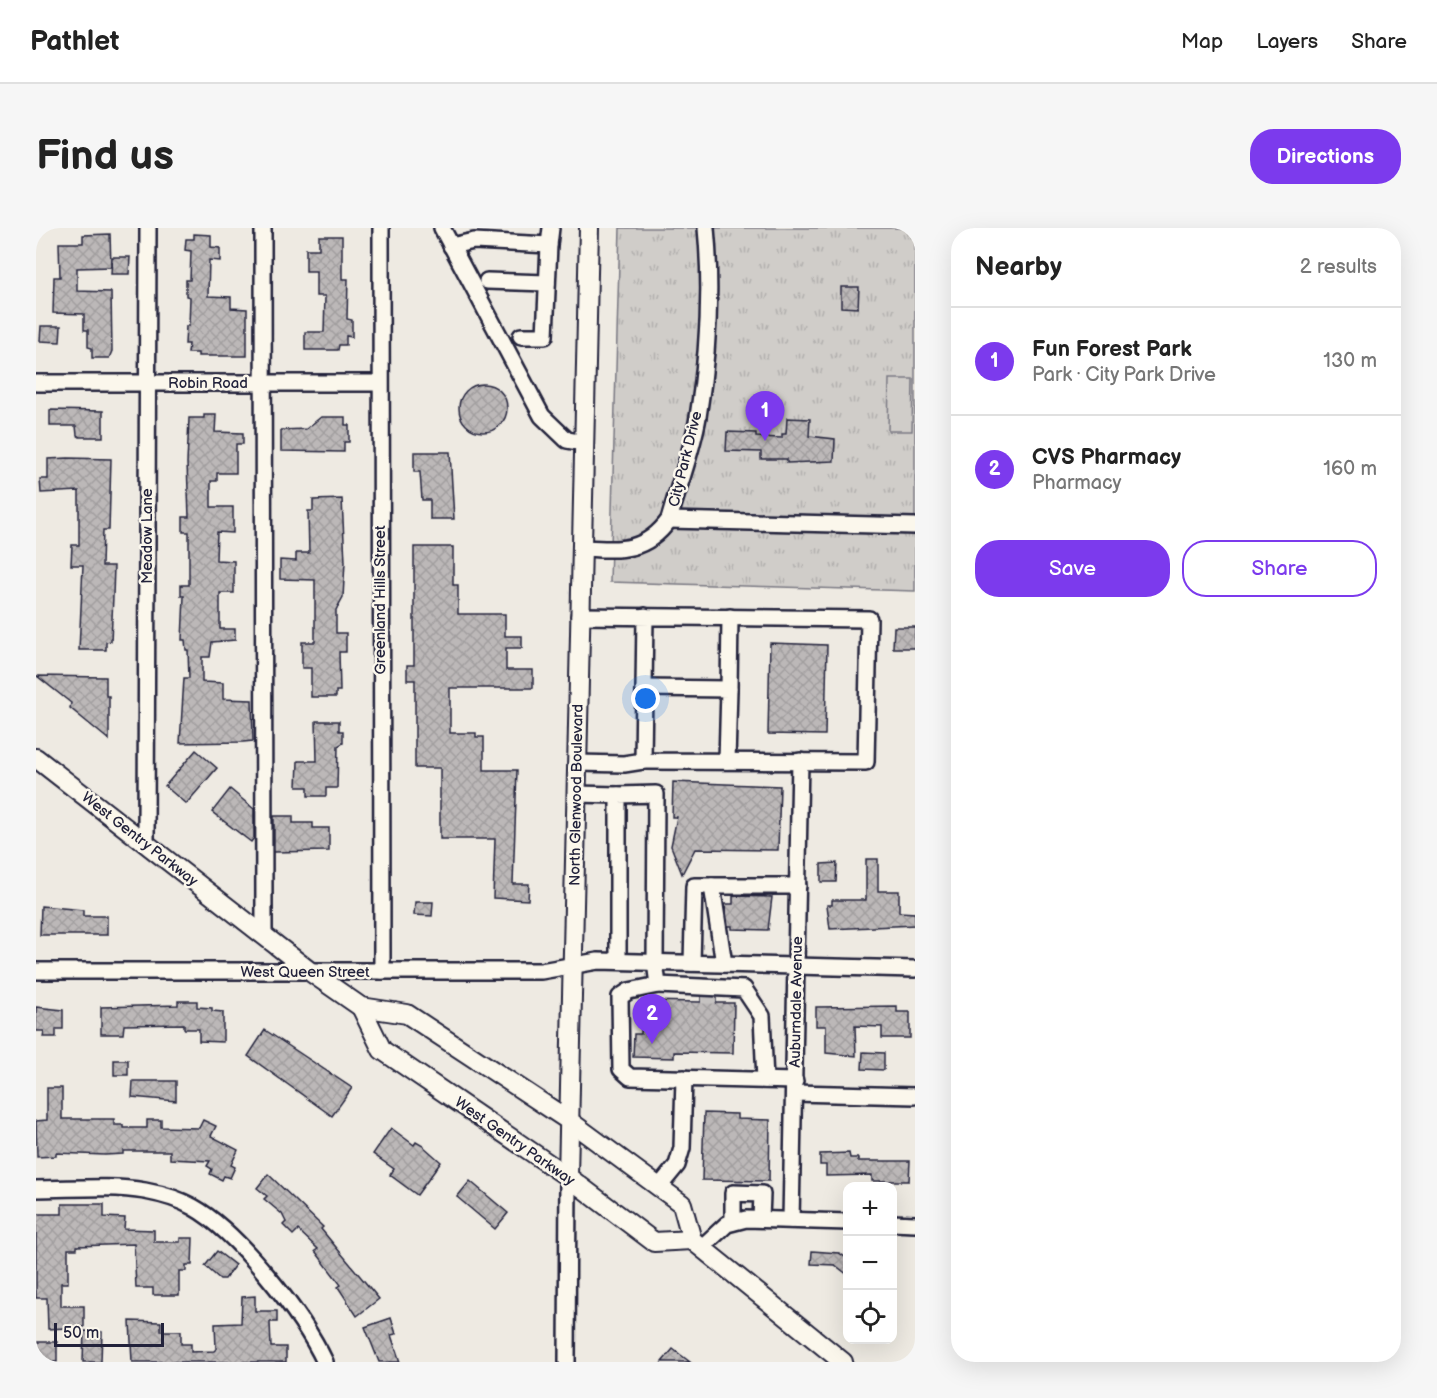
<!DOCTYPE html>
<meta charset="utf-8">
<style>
:root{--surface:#fff;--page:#f6f6f6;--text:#222;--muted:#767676;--line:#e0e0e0;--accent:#7c3aed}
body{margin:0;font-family:"Balsamiq Sans",sans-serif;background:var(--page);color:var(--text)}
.controls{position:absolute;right:18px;bottom:18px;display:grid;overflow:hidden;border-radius:12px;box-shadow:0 6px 24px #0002}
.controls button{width:54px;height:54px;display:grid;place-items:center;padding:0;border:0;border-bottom:2px solid var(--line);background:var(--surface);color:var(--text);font:30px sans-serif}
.scale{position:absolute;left:18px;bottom:15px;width:110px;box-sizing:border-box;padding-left:6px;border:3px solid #22223b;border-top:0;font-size:16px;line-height:21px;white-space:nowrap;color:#22223b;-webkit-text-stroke:4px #fbf7ec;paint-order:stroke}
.you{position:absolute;left:610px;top:471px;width:21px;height:21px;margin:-15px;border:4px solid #fff;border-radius:50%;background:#1a73e8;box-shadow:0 0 0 9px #1a73e833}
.badge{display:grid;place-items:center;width:39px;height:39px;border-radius:50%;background:var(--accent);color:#fff;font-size:20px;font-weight:700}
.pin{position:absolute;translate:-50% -50px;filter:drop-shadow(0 2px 3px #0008)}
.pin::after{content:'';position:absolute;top:32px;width:21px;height:18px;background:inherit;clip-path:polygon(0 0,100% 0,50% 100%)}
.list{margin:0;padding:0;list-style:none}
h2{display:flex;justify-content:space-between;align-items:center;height:78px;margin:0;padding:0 24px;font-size:26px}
h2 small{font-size:20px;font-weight:400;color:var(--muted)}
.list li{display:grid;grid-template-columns:39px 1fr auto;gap:18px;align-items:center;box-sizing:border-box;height:108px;padding:0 24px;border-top:2px solid var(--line)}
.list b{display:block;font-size:22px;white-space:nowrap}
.list p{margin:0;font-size:20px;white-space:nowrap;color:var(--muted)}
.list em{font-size:20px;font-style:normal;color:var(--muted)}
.actions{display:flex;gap:12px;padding:18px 24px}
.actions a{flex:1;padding:14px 0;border:2px solid var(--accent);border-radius:24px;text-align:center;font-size:21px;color:var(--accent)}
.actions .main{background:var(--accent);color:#fff}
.icon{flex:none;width:33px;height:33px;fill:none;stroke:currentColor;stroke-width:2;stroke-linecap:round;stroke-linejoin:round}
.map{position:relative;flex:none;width:879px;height:1134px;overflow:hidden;border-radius:24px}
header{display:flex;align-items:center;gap:36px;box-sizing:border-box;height:84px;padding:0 30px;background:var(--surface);border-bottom:2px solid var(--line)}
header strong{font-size:28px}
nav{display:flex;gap:33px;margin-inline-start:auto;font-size:21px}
.intro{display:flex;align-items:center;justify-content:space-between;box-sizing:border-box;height:144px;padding:0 36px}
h1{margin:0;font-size:42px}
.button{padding:15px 27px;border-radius:24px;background:var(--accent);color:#fff;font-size:21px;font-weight:700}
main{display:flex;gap:36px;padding:0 36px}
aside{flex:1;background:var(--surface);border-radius:24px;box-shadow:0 6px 24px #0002}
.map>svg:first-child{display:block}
.park{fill:url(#park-tufts);stroke:#797882;stroke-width:1.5}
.pitch{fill:#d0cdc9;stroke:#797882;stroke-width:1.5}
.building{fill:url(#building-cross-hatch);stroke:#22223b;stroke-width:1.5}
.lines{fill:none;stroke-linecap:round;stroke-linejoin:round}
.minor-tunnel{stroke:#c5c2c1;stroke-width:15;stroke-dasharray:15 8;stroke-linecap:butt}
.minor-casing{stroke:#22223b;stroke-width:20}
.major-casing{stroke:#22223b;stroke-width:22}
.minor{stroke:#fbf7ec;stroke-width:15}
.major{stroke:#fbf7ec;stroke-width:18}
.labels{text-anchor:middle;stroke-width:5;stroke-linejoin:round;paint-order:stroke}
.street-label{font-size:15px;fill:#22223b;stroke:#fbf7ec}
</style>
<header>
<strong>Pathlet</strong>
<nav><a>Map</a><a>Layers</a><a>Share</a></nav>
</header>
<div class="intro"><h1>Find us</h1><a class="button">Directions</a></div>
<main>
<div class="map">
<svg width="879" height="1134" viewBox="0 0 879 1134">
<defs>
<pattern id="park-tufts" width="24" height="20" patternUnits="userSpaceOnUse" patternTransform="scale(1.5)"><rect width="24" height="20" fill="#d0cdc9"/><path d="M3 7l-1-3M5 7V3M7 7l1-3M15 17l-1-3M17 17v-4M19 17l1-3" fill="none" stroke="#b2b0ae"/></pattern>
<pattern id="building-cross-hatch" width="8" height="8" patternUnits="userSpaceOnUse" patternTransform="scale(1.5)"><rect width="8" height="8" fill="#bcb8b8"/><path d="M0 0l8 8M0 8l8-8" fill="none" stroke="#a19e9f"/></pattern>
</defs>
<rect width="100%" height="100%" fill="#eeeae2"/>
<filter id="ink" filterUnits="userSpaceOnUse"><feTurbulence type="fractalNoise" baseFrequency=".0167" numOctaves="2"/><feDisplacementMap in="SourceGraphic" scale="12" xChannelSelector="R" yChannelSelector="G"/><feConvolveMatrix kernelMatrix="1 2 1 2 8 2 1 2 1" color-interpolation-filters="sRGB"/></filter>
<g filter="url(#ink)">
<path class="park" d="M 584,0 L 879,0 L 879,363 L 574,354 Z"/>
<path class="pitch" d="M 853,151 L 877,151 L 876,203 L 852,203 Z"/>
<g class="building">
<path d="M 74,6 L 75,39 L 41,40 L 41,63 L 75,64 L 76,123 L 73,130 L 56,130 L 56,120 L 52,119 L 52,102 L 48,102 L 48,86 L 17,85 L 18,49 L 24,49 L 23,15 L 47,15 L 47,7 Z"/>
<path d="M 158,6 L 175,7 L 175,19 L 184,20 L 184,33 L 173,32 L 172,68 L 195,69 L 195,80 L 211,81 L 211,128 L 162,128 L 162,125 L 152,125 L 153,116 L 149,116 L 150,98 L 153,98 L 154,69 L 150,68 L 150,52 L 154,52 L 155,23 L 149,22 L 150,11 L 158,11 Z"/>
<path d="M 283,8 L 306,8 L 306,51 L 312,51 L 311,91 L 316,92 L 316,109 L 310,108 L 310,117 L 303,117 L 302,122 L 269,122 L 269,104 L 288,104 L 289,68 L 280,68 L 280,43 L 270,43 L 270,21 L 283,21 Z"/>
<path d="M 76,29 L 94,29 L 93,46 L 75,46 Z"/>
<path d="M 805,59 L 823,59 L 822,80 L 805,79 Z"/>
<path d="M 5,98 L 25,98 L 24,114 L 4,113 Z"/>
<circle cx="447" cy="180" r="24"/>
<path d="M 14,182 L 67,183 L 67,209 L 44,209 L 41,207 L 40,198 L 14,198 Z"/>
<path d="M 168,187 L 180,187 L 179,204 L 207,205 L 207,216 L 200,216 L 200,245 L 181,245 L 181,253 L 175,253 L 175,279 L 197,279 L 197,305 L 181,304 L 180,332 L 198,333 L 198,365 L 184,365 L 184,401 L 199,401 L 199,412 L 176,414 L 174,429 L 166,429 L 166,454 L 187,455 L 187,471 L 216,472 L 217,513 L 207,514 L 144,515 L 148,450 L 153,450 L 152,422 L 150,422 L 149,412 L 146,412 L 148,368 L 145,368 L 145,357 L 153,357 L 153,304 L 147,304 L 147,289 L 153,289 L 151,235 L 153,190 L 168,190 Z"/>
<path d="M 285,189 L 309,189 L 309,197 L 313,197 L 313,214 L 308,214 L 308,224 L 245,223 L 245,202 L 270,201 Z"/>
<path d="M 751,190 L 774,191 L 773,208 L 799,211 L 798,233 L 751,235 L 751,231 L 725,231 L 725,224 L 690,223 L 691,204 L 720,205 L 720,209 L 746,210 L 746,206 L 750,206 Z"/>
<path d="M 378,224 L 414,224 L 418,291 L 394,291 L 394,272 L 386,272 L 384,244 L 378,244 Z"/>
<path d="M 32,230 L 75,231 L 73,302 L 67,302 L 66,338 L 78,338 L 77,368 L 75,413 L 70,414 L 70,422 L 43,422 L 47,337 L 35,337 L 36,317 L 43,317 L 43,263 L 5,265 L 4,251 L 12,251 L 12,231 Z"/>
<path d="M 306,271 L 309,334 L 307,369 L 300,382 L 300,405 L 310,405 L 310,424 L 303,424 L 304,463 L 300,463 L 300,469 L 275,469 L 275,440 L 266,440 L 266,414 L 279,414 L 279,352 L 244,351 L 244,332 L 260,333 L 260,325 L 273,325 L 272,283 L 277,283 L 277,272 Z"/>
<path d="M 378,319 L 417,319 L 417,357 L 422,357 L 422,386 L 469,386 L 469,408 L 486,408 L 486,420 L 470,420 L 470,442 L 497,442 L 497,460 L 414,460 L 414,505 L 440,505 L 440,509 L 448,509 L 448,542 L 481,542 L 477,656 L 493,656 L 492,672 L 457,670 L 459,611 L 404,611 L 404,540 L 379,540 L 379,452 L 371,452 L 371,437 L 378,437 Z"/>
<path d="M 858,399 L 879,399 L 879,420 L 857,420 Z"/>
<path d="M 734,415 L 791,417 L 789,507 L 732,506 Z"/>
<path d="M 1,448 L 70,449 L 70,468 L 73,468 L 73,512 L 34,480 L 35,475 Z"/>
<path d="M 280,493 L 303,493 L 303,503 L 307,503 L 307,515 L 302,518 L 301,560 L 290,560 L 290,568 L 272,568 L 272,559 L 261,559 L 262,533 L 281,533 Z"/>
<path d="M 160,522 L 181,540 L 150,576 L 129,558 Z"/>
<path d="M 637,554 L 744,558 L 742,622 L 659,621 L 646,646 L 635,618 L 641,589 L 636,589 Z"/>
<path d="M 194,561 L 218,581 L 218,610 L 215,614 L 176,584 Z"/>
<path d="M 238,588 L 257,588 L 257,595 L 277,595 L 277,600 L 293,600 L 293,623 L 238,624 Z"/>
<path d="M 830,631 L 842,631 L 842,663 L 863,663 L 863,684 L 879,685 L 879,697 L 794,701 L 791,677 L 796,677 L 796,672 L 830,672 Z"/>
<path d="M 801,635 L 800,654 L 785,654 L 785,636 Z"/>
<path d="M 697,668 L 736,669 L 732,702 L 696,701 L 696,698 L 692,698 L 689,676 L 697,676 Z"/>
<path d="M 379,674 L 397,674 L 396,688 L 378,687 Z"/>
<path d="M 5,678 L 47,682 L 47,688 L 71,688 L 71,707 L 4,707 Z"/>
<path d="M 665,769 L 680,769 L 680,775 L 698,775 L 697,825 L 638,824 L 638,830 L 597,829 L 598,806 L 605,806 L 606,773 L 665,774 Z"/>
<path d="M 142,773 L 161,773 L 161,779 L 176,780 L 176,783 L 187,784 L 187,814 L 163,813 L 163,801 L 148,801 L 148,796 L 88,797 L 87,806 L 65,806 L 65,779 L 142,777 Z"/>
<path d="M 861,778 L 861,784 L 874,784 L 874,810 L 846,810 L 846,799 L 819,798 L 820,828 L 790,825 L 790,798 L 780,798 L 780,779 Z"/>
<path d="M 0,779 L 27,782 L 27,801 L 20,801 L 20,809 L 7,809 L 8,803 L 0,803 Z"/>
<path d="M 229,802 L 316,860 L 296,888 L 212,828 Z"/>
<path d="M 827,824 L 848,825 L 848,842 L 826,841 Z"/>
<rect x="78" y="832" width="14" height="15"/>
<path d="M 97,853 L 140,853 L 140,873 L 96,869 Z"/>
<path d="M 11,860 L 26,860 L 26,891 L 78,891 L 78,897 L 87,897 L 87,900 L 111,900 L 111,892 L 125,892 L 125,899 L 163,900 L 167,892 L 180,898 L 175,908 L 202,922 L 195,937 L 199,939 L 194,950 L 188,948 L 186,952 L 174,946 L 176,941 L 171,938 L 174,933 L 134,931 L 134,923 L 87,923 L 87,926 L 69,927 L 20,925 L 20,928 L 1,929 L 0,893 L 11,892 Z"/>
<path d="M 668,885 L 701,886 L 701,891 L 734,892 L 733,953 L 666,952 Z"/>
<path d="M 355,900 L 378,917 L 380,914 L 387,918 L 405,934 L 381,967 L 354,947 L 358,941 L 337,926 Z"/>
<path d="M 813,925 L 814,930 L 822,930 L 822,933 L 874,933 L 873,953 L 836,953 L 836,947 L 790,948 L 790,937 L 784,937 L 784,926 Z"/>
<path d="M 232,946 L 287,999 L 285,1001 L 343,1071 L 321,1088 L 302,1059 L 305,1057 L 279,1023 L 282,1021 L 262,1002 L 257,1007 L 247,997 L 250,994 L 246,986 L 228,971 L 231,968 L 221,960 Z"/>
<path d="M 434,953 L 472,985 L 459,1001 L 421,969 Z"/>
<path d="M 26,976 L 68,976 L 68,989 L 89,990 L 88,1001 L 118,1002 L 118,1014 L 144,1014 L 144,1010 L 157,1010 L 156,1037 L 150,1037 L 150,1043 L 143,1043 L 143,1067 L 117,1067 L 117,1060 L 100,1060 L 98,1016 L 41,1018 L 41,1021 L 32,1021 L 32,1055 L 25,1055 L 25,1078 L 48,1078 L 48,1099 L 12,1101 L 11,1070 L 0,1070 L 0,986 L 26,986 Z"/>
<path d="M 181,1023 L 199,1037 L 189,1051 L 184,1051 L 169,1038 Z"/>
<path d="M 776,1023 L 803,1025 L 812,1031 L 812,1047 L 799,1037 L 775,1036 Z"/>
<path d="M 219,1068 L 219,1083 L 241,1083 L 241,1094 L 234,1094 L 235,1119 L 250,1119 L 250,1134 L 96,1134 L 94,1093 L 125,1094 L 125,1103 L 145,1103 L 145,1116 L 155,1116 L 155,1124 L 178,1123 L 180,1121 L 179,1096 L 205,1095 L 206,1069 Z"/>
<path d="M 355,1090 L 360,1106 L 355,1107 L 364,1134 L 343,1134 L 329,1099 Z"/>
<path d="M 48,1103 L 66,1104 L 65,1134 L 47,1134 Z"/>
<rect x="0" y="1114" width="21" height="20"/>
<path d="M 637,1121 L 654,1134 L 626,1134 Z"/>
</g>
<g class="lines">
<path class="minor-tunnel" d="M 665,768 L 680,768"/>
<g class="minor-casing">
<g id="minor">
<path d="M 227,0 L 228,708"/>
<path d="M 345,0 L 346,743"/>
<path d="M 406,0 L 506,188 L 531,212 L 548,215"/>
<path d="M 415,18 L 438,13 L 513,17 L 515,0"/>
<path d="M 451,53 L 511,55"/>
<path d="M 485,108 L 509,108 L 513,17"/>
<path d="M 0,155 L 343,155"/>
<path d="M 633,292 L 879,298"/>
<path d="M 545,320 C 583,322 609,325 633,292 C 642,259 656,224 662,189 C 672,127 676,63 670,0"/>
<path d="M 543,388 L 833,391 L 830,534 L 607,533 L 609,388"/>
<path d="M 608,460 L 693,461 L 691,533"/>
<path d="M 693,461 L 694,389"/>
<path d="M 541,535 L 588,536 L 607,533"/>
<path d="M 540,566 L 582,567"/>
<path d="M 110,616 L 112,0"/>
<path d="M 676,658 L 688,736"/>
<path d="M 582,733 L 582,567 L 620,566 L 619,734 L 622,757 L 593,763 L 584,769 L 585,841 L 594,849 L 759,853"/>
<path d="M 656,735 L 658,658 L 762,658"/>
<path d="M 0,743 L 505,743 L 562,733 L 879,741"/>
<path d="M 622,757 L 708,761 L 726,788 L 729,852"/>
<path d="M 758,865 L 879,868"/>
<path d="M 623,959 L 641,937 L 646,920 L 648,850"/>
<path d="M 0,961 C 36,961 74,957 109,963 C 125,966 143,971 157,979 C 202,1004 267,1087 289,1134"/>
<path d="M 755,992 L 764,533"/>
<path d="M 697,994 L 697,965 L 726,966 L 725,991"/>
<path d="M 856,995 L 879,996"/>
<path d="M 665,1020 L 691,996 L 710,991 L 812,994"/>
<path d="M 531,1134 L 532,949"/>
</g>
</g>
<g class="major-casing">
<g id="major">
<path d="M 0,530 L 276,745 L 325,779 L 371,786 L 532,892 L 646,976 L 656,1012 L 807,1134"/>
<path d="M 325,779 L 346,822 L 532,949 L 618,1014 L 656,1012"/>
<path d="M 532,949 L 553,0"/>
</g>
</g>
<use href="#minor" class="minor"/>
<use href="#major" class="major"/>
</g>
</g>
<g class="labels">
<g class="street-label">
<text x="172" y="160">Robin Road</text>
<text transform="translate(649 231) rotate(-76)" y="5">City Park Drive</text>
<text transform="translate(111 308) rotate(-90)" y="5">Meadow Lane</text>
<text transform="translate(344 372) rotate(-90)" y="5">Greenland Hills Street</text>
<text transform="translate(540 567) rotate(-89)" y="5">North Glenwood Boulevard</text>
<text transform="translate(104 611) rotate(38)" y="5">West Gentry Parkway</text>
<text x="269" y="749">West Queen Street</text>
<text transform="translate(760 774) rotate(-89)" y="5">Auburndale Avenue</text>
<text transform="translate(479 913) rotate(35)" y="5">West Gentry Parkway</text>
</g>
</g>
</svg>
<div class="controls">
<button>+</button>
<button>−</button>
<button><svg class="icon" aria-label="locate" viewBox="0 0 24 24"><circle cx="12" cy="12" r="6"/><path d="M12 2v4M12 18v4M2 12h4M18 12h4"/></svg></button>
</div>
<div class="scale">50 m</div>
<div class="you"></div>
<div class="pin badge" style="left:729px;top:213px">1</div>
<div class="pin badge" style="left:616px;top:816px">2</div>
</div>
<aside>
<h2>Nearby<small>2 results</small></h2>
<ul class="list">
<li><span class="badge">1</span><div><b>Fun Forest Park</b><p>Park · City Park Drive</p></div><em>130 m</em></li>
<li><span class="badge">2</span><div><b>CVS Pharmacy</b><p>Pharmacy</p></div><em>160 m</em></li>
</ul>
<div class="actions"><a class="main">Save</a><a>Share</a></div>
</aside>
</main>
